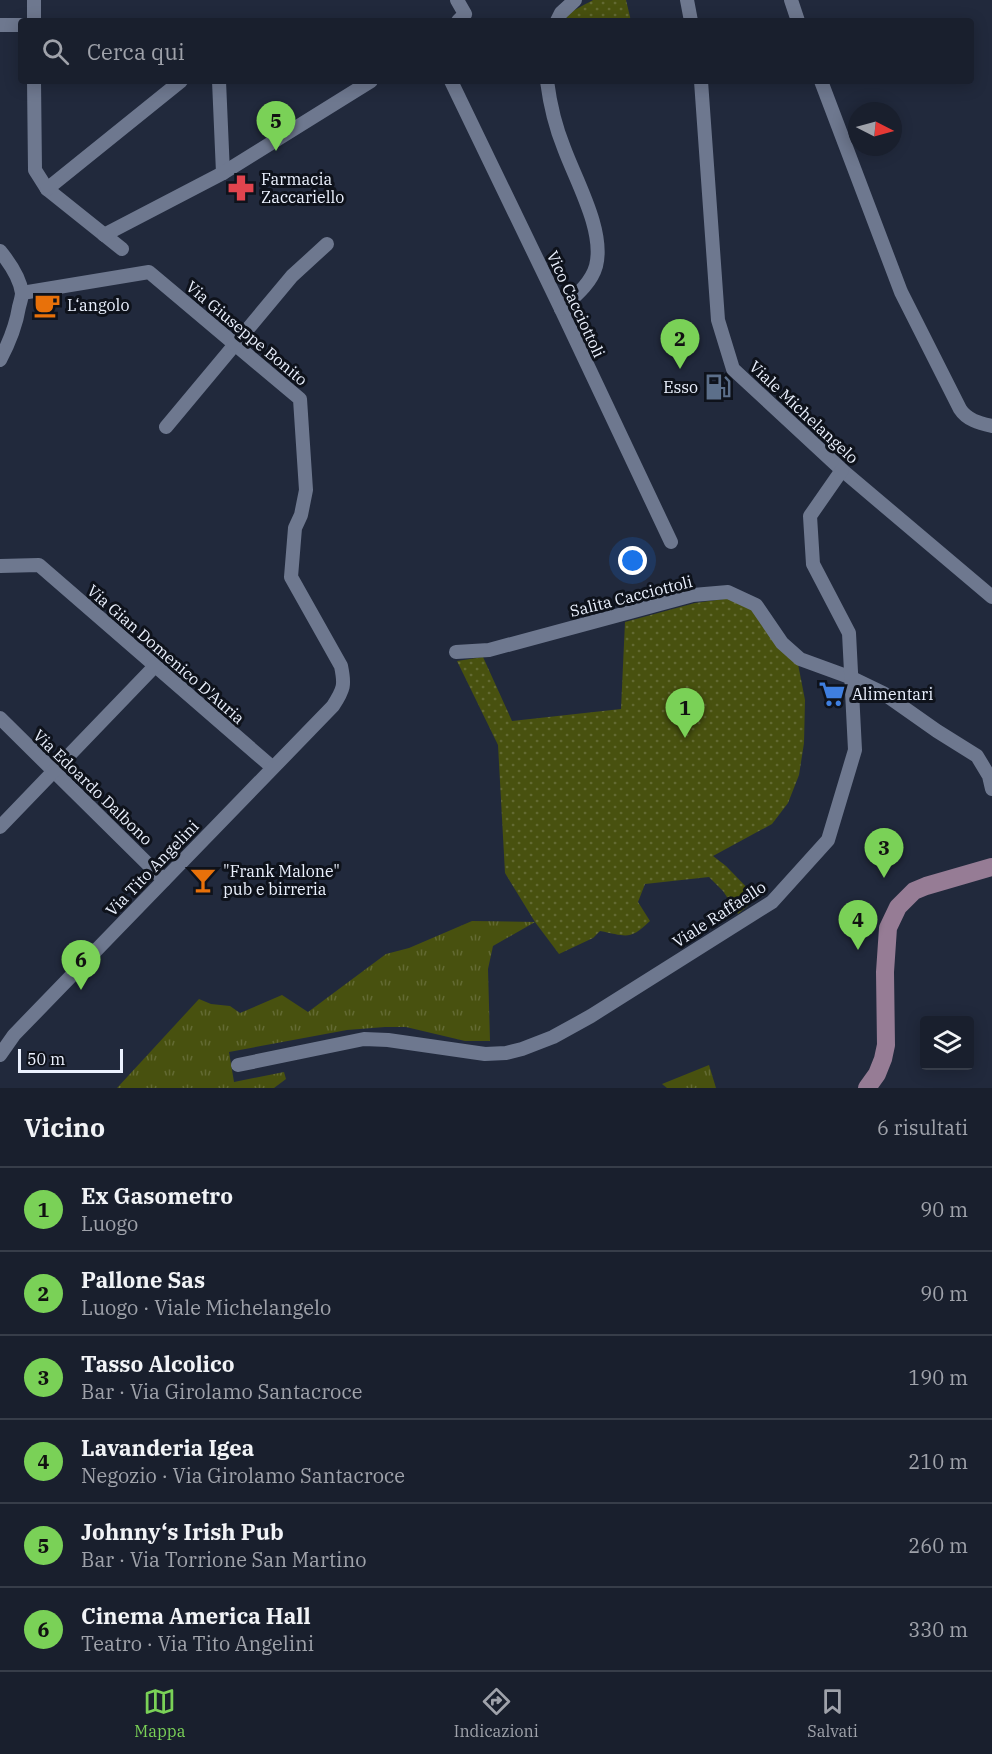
<!DOCTYPE html>
<html lang="it">
<meta charset="utf-8">
<style>
:root{--surface:#191f2d;--page:#222735;--text:#f1f3f6;--muted:#9fa2aa;--line:#373d49;--accent:#7ad157}
body{margin:0;font-family:"IBM Plex Serif",serif;background:var(--page);color:var(--text)}
.controls{position:absolute;right:18px;bottom:18px;display:grid;overflow:hidden;border-radius:6px;box-shadow:0 3px 15px #0003}
.controls button{width:54px;height:54px;display:grid;place-items:center;padding:0;border:0;border-bottom:2px solid var(--line);background:var(--surface);color:var(--text);font:30px sans-serif}
.compass{position:absolute;left:848px;top:102px;width:54px;height:54px;border-radius:50%;background:var(--surface);box-shadow:0 3px 15px #0003;rotate:96deg}
.scale{position:absolute;left:18px;bottom:15px;width:105px;box-sizing:border-box;padding-left:6px;border:3px solid #ebf1fe;border-top:0;font-size:16px;line-height:21px;white-space:nowrap;color:#ebf1fe;-webkit-text-stroke:4px #0e121b;paint-order:stroke}
.you{position:absolute;left:633px;top:561px;width:21px;height:21px;margin:-15px;border:4px solid #fff;border-radius:50%;background:#1a73e8;box-shadow:0 0 0 9px #1a73e833}
.badge{display:grid;place-items:center;width:39px;height:39px;border-radius:50%;background:var(--accent);color:#111;font-size:20px;font-weight:700}
.pin{position:absolute;translate:-50% -50px;filter:drop-shadow(0 2px 3px #0008)}
.pin::after{content:'';position:absolute;top:32px;width:21px;height:18px;background:inherit;clip-path:polygon(0 0,100% 0,50% 100%)}
.list{margin:0;padding:0;list-style:none}
h2{display:flex;justify-content:space-between;align-items:center;height:78px;margin:0;padding:0 24px;font-size:26px}
h2 small{font-size:20px;font-weight:400;color:var(--muted)}
.list li{display:grid;grid-template-columns:39px 1fr auto;gap:18px;align-items:center;box-sizing:border-box;height:84px;padding:0 24px;border-top:2px solid var(--line)}
.list b{display:block;font-size:22px;white-space:nowrap}
.list p{margin:0;font-size:20px;white-space:nowrap;color:var(--muted)}
.list em{font-size:20px;font-style:normal;color:var(--muted)}
.icon{flex:none;width:33px;height:33px;fill:none;stroke:currentColor;stroke-width:2;stroke-linecap:round;stroke-linejoin:round}
.map{position:relative;flex:none;width:992px;height:1088px;overflow:hidden}
.search{position:absolute;background:var(--surface);box-shadow:0 3px 15px #0003;left:18px;right:18px;top:18px;height:66px;display:flex;align-items:center;gap:15px;box-sizing:border-box;padding:0 21px;border-radius:6px;color:var(--muted);font-size:22px}
.sheet{height:582px;background:var(--surface)}
nav{display:flex;justify-content:space-around;align-items:center;box-sizing:border-box;height:84px;border-top:2px solid var(--line);background:var(--surface);font-size:16px;color:var(--muted)}
nav a{display:grid;justify-items:center;gap:3px}
nav .on{color:var(--accent)}
.map>svg:first-child{display:block}
.grass{fill:url(#grass-tufts)}
.park{fill:url(#park-dots)}
.lines{fill:none;stroke-linecap:round;stroke-linejoin:round}
.street{stroke:#6e788f;stroke-width:14}
.secondary{stroke:#967c95;stroke-width:18}
.labels{text-anchor:middle;stroke-width:6;stroke-linejoin:round;paint-order:stroke}
.poi-label{font-size:16px;fill:#ebf1fe;stroke:#0e121b;text-anchor:start}
.street-label{font-size:16px;fill:#ebf1fe;stroke:#0e121b}
</style>
<div class="map">
<svg width="992" height="1088" viewBox="0 0 992 1088">
<defs>
<pattern id="grass-tufts" width="24" height="20" patternUnits="userSpaceOnUse" patternTransform="scale(1.5)"><rect width="24" height="20" fill="#48510f"/><path d="M3 7l-1-3M5 7V3M7 7l1-3M15 17l-1-3M17 17v-4M19 17l1-3" fill="none" stroke="#636a33"/></pattern>
<pattern id="park-dots" width="8" height="8" patternUnits="userSpaceOnUse" patternTransform="scale(1.5)"><rect width="8" height="8" fill="#48510f"/><path d="M2 2h.1M6 6h.1" fill="none" stroke="#636a33" stroke-width="1.8" stroke-linecap="round"/></pattern>
</defs>
<rect width="100%" height="100%" fill="#21293c"/>
<g class="grass">
<path d="M 472,921 L 535,922 L 493,946 L 488,969 L 490,1041 L 465,1041 L 406,1027 L 385,1027 L 347,1030 L 229,1052 L 234,1082 L 284,1072 L 286,1079 L 274,1088 L 117,1088 L 199,999 L 211,1004 L 230,1006 L 240,1013 L 282,995 L 308,1012 L 386,954 L 409,948 Z"/>
<path d="M 709,1065 L 716,1088 L 667,1088 L 662,1084 Z"/>
</g>
<g class="park">
<path d="M 593,0 L 626,0 L 631,21 L 564,21 C 570,10 583,6 593,0 Z"/>
<path d="M 732,598 L 754,608 L 798,664 L 805,700 L 804,743 L 799,775 L 788,803 L 772,824 L 713,856 L 726,866 L 757,898 L 738,914 L 723,891 L 709,877 L 645,884 L 638,902 L 650,921 C 629,941 627,936 600,931 L 593,938 L 559,954 L 535,922 L 505,873 L 498,745 L 457,661 L 483,657 L 512,721 L 621,709 L 625,622 L 695,603 Z"/>
</g>
<g class="lines">
<g class="street">
<path d="M 34,0 L 34,21"/>
<path d="M 457,0 L 465,14 L 458,21"/>
<path d="M 687,0 L 691,21"/>
<path d="M 791,0 L 798,21"/>
<path d="M 557,21 L 561,13 L 575,0"/>
<path d="M 0,25 L 21,25"/>
<path d="M 34,81 L 35,170 L 47,189 L 122,249"/>
<path d="M 219,81 L 223,173"/>
<path d="M 451,81 L 561,309 L 671,542"/>
<path d="M 547,81 C 550,104 555,126 564,148 C 576,181 605,231 596,266 C 591,284 574,297 561,309"/>
<path d="M 701,81 L 718,320 L 733,369 L 842,470 L 992,597"/>
<path d="M 821,81 L 901,292 L 960,409 C 967,420 979,423 992,426"/>
<path d="M 47,189 L 181,81"/>
<path d="M 104,235 L 223,173 L 371,81"/>
<path d="M 0,251 C 9,262 20,278 22,293 C 22,297 20,303 19,307 C 16,326 9,343 0,360"/>
<path d="M 166,427 L 292,276 L 327,244"/>
<path d="M 0,566 L 39,565 L 272,767"/>
<path d="M 456,652 L 489,650 L 693,595 L 728,592 L 756,605 L 782,643 L 800,659 L 852,678 L 883,693 L 937,731 L 977,756 L 989,776 L 992,789"/>
<path d="M 0,718 L 164,880"/>
<path d="M 0,827 L 155,666"/>
<path d="M 0,1055 L 14,1035 L 333,706 C 344,689 345,685 341,666 L 291,577 L 295,528 L 301,515 L 306,490 L 300,399 L 149,272 L 22,293"/>
<path d="M 238,1065 L 364,1039 L 388,1040 L 485,1054 L 506,1053 L 522,1049 L 553,1037 L 591,1016 L 772,902 L 828,840 L 855,750 L 849,633 L 813,564 L 810,516 L 842,470"/>
</g>
<path class="secondary" d="M 867,1088 L 877,1074 L 883,1059 L 886,1045 L 885,972 L 888,928 L 898,907 L 914,891 L 926,886 L 992,867"/>
</g>
<defs>
<g id="pharmacy-bare" transform="scale(2.07)"><path d="M-2-6h4v4h4v4h-4v4h-4v-4h-4v-4h4Z" fill="#e0444e" stroke="#0e121b" stroke-width="2.5" paint-order="stroke"/></g>
<g id="cafe-bare" transform="scale(2.07)"><path d="M-5.5-4.5H6V0H3Q3 3.5 0 3.5H-2.5Q-5.5 3.5-5.5 0ZM3-3.2v2h1.7v-2ZM-6 4.5H4V6H-6Z" fill="#e8710a" stroke="#0e121b" stroke-width="2.5" paint-order="stroke"/></g>
<g id="fuel-bare" transform="scale(2.07)"><path d="M-5.5-6h7V0h2V4h1.3V-2.5L3-4.5l.8-.8L6-3V5H2.5V1h-1V6h-7ZM-4.2-4.7v3.2H.2V-4.7Z" fill="#5c6f8a" stroke="#0e121b" stroke-width="2.5" paint-order="stroke"/></g>
<g id="supermarket-bare" transform="scale(2.07)"><path d="M-6-5.5h2.5l.6 2H6L4.5 2H-2.5L-4.4-4H-6ZM-1.5 3.2a1.3 1.3 0 1 0 .1 0ZM3 3.2a1.3 1.3 0 1 0 .1 0Z" fill="#3f7fe0" stroke="#0e121b" stroke-width="2.5" paint-order="stroke"/></g>
<g id="bar-bare" transform="scale(2.07)"><path d="M-6-5H6L.8 .8V4.5H3.5V6h-7V4.5H-.8V.8Z" fill="#e8710a" stroke="#0e121b" stroke-width="2.5" paint-order="stroke"/></g>
</defs>
<g fill-rule="evenodd">
<use href="#pharmacy-bare" x="241" y="188"/>
<use href="#cafe-bare" x="47" y="305"/>
<use href="#fuel-bare" x="718" y="387"/>
<use href="#supermarket-bare" x="832" y="694"/>
<use href="#bar-bare" x="203" y="880"/>
</g>
<g class="labels">
<g class="poi-label">
<text x="261" y="185">Farmacia<tspan x="261" dy="18">Zaccariello</tspan></text>
<text x="67" y="311">L‘angolo</text>
<text x="698" y="393" text-anchor="end">Esso</text>
<text x="852" y="700">Alimentari</text>
<text x="223" y="877">"Frank Malone"<tspan x="223" dy="18">pub e birreria</tspan></text>
</g>
<g class="street-label">
<text transform="translate(576 304) rotate(65)" y="6">Vico Cacciottoli</text>
<text transform="translate(247 333) rotate(40)" y="6">Via Giuseppe Bonito</text>
<text transform="translate(804 412) rotate(43)" y="6">Viale Michelangelo</text>
<text transform="translate(631 596) rotate(-14)" y="6">Salita Cacciottoli</text>
<text transform="translate(166 654) rotate(41)" y="6">Via Gian Domenico D'Auria</text>
<text transform="translate(93 787) rotate(44)" y="6">Via Edoardo Dalbono</text>
<text transform="translate(152 868) rotate(-46)" y="6">Via Tito Angelini</text>
<text transform="translate(719 914) rotate(-33)" y="6">Viale Raffaello</text>
</g>
</g>
</svg>
<div class="controls">
<button><svg class="icon" aria-label="layers" viewBox="0 0 24 24"><path d="M12 4l9 5-9 5-9-5zM3 14l9 5 9-5"/></svg></button>
</div>
<svg class="compass" viewBox="-18 -18 36 36"><path d="M0-13l5 13h-10z" fill="#e53935"/><path d="M0 13l5-13h-10z" fill="#9fa2aa"/></svg>
<div class="scale">50 m</div>
<div class="you"></div>
<div class="pin badge" style="left:685px;top:738px">1</div>
<div class="pin badge" style="left:680px;top:369px">2</div>
<div class="pin badge" style="left:884px;top:878px">3</div>
<div class="pin badge" style="left:858px;top:950px">4</div>
<div class="pin badge" style="left:276px;top:151px">5</div>
<div class="pin badge" style="left:81px;top:990px">6</div>
<div class="search"><svg class="icon" aria-label="search" viewBox="0 0 24 24"><circle cx="10" cy="10" r="6"/><path d="M15 15l6 6"/></svg>Cerca qui</div>
</div>
<section class="sheet">
<h2>Vicino<small>6 risultati</small></h2>
<ul class="list">
<li><span class="badge">1</span><div><b>Ex Gasometro</b><p>Luogo</p></div><em>90 m</em></li>
<li><span class="badge">2</span><div><b>Pallone Sas</b><p>Luogo · Viale Michelangelo</p></div><em>90 m</em></li>
<li><span class="badge">3</span><div><b>Tasso Alcolico</b><p>Bar · Via Girolamo Santacroce</p></div><em>190 m</em></li>
<li><span class="badge">4</span><div><b>Lavanderia Igea</b><p>Negozio · Via Girolamo Santacroce</p></div><em>210 m</em></li>
<li><span class="badge">5</span><div><b>Johnny‘s Irish Pub</b><p>Bar · Via Torrione San Martino</p></div><em>260 m</em></li>
<li><span class="badge">6</span><div><b>Cinema America Hall</b><p>Teatro · Via Tito Angelini</p></div><em>330 m</em></li>
</ul>
</section>
<nav>
<a class="on"><svg class="icon" aria-label="map" viewBox="0 0 24 24"><path d="M3 6l6-2 6 2 6-2v14l-6 2-6-2-6 2zM9 4v14M15 6v14"/></svg>Mappa</a>
<a><svg class="icon" aria-label="directions" viewBox="0 0 24 24"><path d="M12 3l9 9-9 9-9-9zM9 14v-3h6M13 9l2 2-2 2"/></svg>Indicazioni</a>
<a><svg class="icon" aria-label="saved" viewBox="0 0 24 24"><path d="M7 4h10v16l-5-4-5 4z"/></svg>Salvati</a>
</nav>
